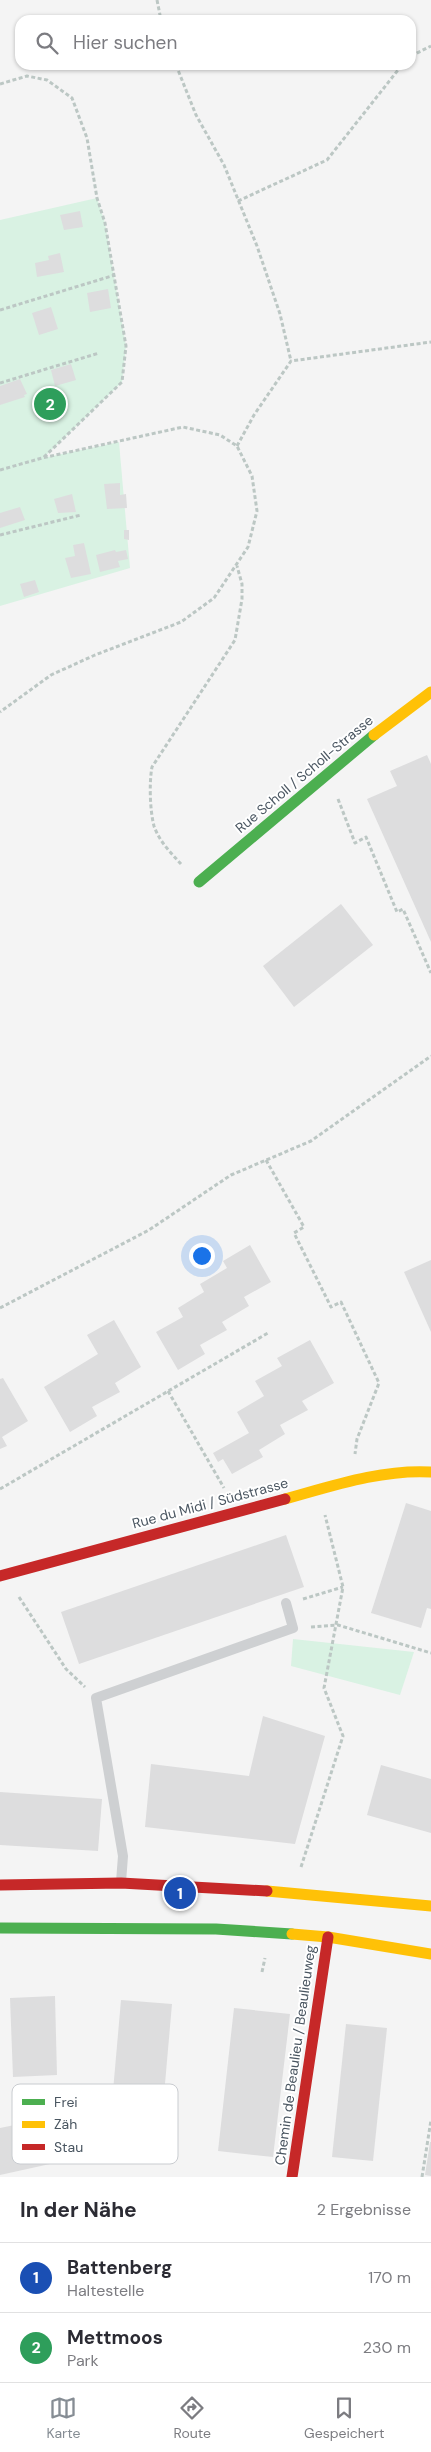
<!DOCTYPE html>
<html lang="de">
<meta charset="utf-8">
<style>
:root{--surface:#fff;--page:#f2f2f3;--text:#2b2b33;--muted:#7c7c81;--line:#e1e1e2;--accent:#868d94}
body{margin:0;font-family:"DM Sans",sans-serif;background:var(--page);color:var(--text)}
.you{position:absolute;left:201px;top:1255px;width:18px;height:18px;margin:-12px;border:4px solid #fff;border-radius:50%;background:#1a73e8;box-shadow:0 0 0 8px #1a73e833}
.badge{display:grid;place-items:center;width:32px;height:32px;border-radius:50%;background:var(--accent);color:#fff;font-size:16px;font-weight:700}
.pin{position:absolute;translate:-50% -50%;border:2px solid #fff;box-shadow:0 1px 5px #0006}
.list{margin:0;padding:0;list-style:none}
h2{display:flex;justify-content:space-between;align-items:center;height:65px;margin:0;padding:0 20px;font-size:21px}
h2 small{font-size:16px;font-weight:400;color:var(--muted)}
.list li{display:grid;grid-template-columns:32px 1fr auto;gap:15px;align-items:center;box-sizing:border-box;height:70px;padding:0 20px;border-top:1px solid var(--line)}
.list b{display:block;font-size:19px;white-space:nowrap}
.list p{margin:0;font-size:16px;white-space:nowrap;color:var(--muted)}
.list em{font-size:16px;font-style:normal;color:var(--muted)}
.icon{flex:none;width:28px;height:28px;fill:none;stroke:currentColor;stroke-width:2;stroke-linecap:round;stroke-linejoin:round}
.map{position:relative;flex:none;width:431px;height:2177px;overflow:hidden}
.search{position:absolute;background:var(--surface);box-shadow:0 1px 4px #0004;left:15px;right:15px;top:15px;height:55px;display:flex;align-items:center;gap:12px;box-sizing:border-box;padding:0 18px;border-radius:15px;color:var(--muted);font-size:19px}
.sheet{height:205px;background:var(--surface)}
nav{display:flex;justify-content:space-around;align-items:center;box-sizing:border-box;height:70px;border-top:1px solid var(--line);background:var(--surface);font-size:14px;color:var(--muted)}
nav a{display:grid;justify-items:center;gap:2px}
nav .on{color:var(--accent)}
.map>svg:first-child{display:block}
.green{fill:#d9f2e3}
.building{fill:#ddddde}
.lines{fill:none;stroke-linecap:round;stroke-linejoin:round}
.path{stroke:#bcc7c4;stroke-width:3;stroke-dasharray:4 2.5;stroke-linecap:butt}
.lane{stroke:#ced0d2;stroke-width:10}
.fast{stroke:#4caf50;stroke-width:11}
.slow{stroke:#ffc107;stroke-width:11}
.jam{stroke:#c62828;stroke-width:11}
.labels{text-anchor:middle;stroke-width:4;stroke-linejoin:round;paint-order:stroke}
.street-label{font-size:14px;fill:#4a5661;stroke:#fff}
.key{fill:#fff;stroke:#c9ccd0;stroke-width:1}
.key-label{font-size:14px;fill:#4a5661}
</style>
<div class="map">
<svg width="431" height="2177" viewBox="0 0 431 2177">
<rect width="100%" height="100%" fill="#f4f4f4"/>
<g class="green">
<path d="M 97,198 L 105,223 L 126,346 L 122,382 L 43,458 L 119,442 L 130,568 L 0,606 L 0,220 Z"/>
<path d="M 293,1639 L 414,1652 L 400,1695 L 291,1666 Z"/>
</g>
<g class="building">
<path d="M 80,211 L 83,227 L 64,230 L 60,215 Z"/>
<path d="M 60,253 L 64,272 L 37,277 L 35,263 L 49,260 L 48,256 Z"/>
<path d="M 108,289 L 111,308 L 90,312 L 87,293 Z"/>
<path d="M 51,307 L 58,329 L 39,335 L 32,313 Z"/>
<path d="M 71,364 L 76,380 L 55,386 L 51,370 Z"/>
<path d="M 20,379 L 27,394 L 24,395 L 25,397 L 0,405 L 0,386 Z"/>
<path d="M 120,483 L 120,495 L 126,494 L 127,508 L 107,509 L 104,484 Z"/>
<path d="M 72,494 L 76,512 L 58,513 L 54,499 Z"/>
<path d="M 20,507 L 25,520 L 0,528 L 0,513 Z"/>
<path d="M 124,530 L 129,530 L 129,540 L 124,539 Z"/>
<path d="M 84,543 L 91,574 L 71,578 L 65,558 L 75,556 L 73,545 Z"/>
<path d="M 115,550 L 116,552 L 126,550 L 128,559 L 118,561 L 120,567 L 100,572 L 96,555 Z"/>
<path d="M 35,580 L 39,592 L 24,597 L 20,584 Z"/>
<path d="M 427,755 L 431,764 L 431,942 L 367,799 L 397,786 L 390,771 Z"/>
<path d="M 341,904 L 373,945 L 294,1007 L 263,966 Z"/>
<path d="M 250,1245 L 271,1282 L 244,1297 L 249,1306 L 222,1322 L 227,1330 L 200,1345 L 205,1354 L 178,1370 L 156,1332 L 183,1317 L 178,1308 L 204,1292 L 200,1284 L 227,1268 L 223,1261 Z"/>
<path d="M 431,1260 L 431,1332 L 404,1272 Z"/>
<path d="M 114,1320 L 141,1367 L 115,1383 L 120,1392 L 92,1407 L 97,1416 L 70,1432 L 44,1387 L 98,1354 L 87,1335 Z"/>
<path d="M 310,1340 L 334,1383 L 302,1401 L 308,1410 L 280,1425 L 285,1434 L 259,1450 L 263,1457 L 232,1474 L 223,1459 L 218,1462 L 213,1453 L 249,1433 L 237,1412 L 264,1396 L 255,1381 L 282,1366 L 277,1358 Z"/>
<path d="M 3,1378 L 28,1421 L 2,1437 L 7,1446 L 0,1449 L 0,1379 Z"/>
<path d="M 406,1503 L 431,1511 L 431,1609 L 427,1608 L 421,1628 L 371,1613 Z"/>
<path d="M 286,1535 L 304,1587 L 79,1664 L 61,1612 Z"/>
<path d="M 263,1716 L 325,1736 L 295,1844 L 145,1827 L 151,1764 L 249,1776 Z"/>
<path d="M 381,1765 L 431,1779 L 431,1833 L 367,1815 Z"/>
<path d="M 0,1792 L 102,1799 L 98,1851 L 0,1845 Z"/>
<path d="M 55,1996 L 57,2075 L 13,2077 L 10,1998 Z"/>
<path d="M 121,2000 L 172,2004 L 159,2152 L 108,2148 Z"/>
<path d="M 234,2008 L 290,2014 L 273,2157 L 218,2151 Z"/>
<path d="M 346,2024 L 387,2028 L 373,2161 L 332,2157 Z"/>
<path d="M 49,2118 L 59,2162 L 0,2175 L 0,2128 Z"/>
<path d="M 430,2142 L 431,2142 L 431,2176 L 425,2175 Z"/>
</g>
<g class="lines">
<g class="path">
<path d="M 157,0 L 161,20"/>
<path d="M 411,56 L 431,46"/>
<path d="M 176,65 L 196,115 L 224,165 L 257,246 L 280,314 L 291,361"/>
<path d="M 0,84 L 27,76 L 47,80 L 72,98 L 87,138 L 97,198 L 105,223 L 126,346 L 122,382 L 43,458"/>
<path d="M 238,201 L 327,160 L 402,65"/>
<path d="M 0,310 L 115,275"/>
<path d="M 0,383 L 99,353"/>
<path d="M 237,446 L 254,415 L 291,361 L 431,342"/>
<path d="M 0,470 L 42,458 L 183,427 L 220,435 L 237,446 L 252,476 L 257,511 L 248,547 L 214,598 L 181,622 L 95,655 L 51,675 L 0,712"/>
<path d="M 0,535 L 81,515"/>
<path d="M 338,799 L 355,843 L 366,837 L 397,912 L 403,909 L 431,973"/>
<path d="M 181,864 C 171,853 159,841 154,826 C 150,811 149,783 152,767 L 235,640 L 242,599 L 242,584 L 237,566"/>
<path d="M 266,1160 L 304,1227 L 294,1233 L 331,1307 L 341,1302 L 379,1383 L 357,1439 L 355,1454"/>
<path d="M 0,1308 L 149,1230 L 231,1175 L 311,1141 L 431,1056"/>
<path d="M 168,1391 L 224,1488"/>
<path d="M 0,1489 L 268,1333"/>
<path d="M 19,1597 L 66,1669 L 85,1687"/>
<path d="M 303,1599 L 343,1587"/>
<path d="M 311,1627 L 338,1625 L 431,1653"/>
<path d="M 301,1867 L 343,1736 L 324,1688 L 343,1587 L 325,1515"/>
<path d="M 262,1972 L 265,1958"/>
<path d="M 422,2177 L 431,2120"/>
</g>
<path class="lane" d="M 121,1882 L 123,1856 L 96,1698 L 293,1628 L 286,1603"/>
<g class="fast">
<path d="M 199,882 L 374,735"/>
<path d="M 0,1928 L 216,1929 L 292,1934"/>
</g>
<g class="slow">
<path d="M 374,735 L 431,692"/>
<path d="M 285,1499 C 332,1486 382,1469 431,1472"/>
<path d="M 267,1891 L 431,1906"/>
<path d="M 292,1934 L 328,1937 L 431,1954"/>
</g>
<g class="jam">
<path d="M 0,1576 L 285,1499"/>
<path d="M 0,1885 L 121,1883 L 267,1891"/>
<path d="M 292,2177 L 328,1937"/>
</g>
</g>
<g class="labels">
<g class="street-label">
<text transform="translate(304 774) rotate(-40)" y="5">Rue Scholl / Scholl-Strasse</text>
<text transform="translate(210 1503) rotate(-15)" y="5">Rue du Midi / Südstrasse</text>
<text transform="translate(295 2055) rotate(-82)" y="5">Chemin de Beaulieu / Beaulieuweg</text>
</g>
</g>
<rect x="12" y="2084" width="166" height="80" rx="8" class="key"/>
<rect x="22" y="2099" width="23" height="6" fill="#4caf50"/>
<rect x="22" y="2121" width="23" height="7" fill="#ffc107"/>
<rect x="22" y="2144" width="23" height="6" fill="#c62828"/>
<g class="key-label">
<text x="54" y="2107">Frei</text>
<text x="54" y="2129">Zäh</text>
<text x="54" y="2152">Stau</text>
</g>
</svg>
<div class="you"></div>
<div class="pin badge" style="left:180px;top:1893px;background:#1a4fb4">1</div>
<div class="pin badge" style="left:50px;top:404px;background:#2e9e5b">2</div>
<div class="search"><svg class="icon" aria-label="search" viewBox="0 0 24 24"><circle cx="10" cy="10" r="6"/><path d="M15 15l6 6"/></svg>Hier suchen</div>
</div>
<section class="sheet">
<h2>In der Nähe<small>2 Ergebnisse</small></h2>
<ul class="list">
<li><span class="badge" style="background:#1a4fb4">1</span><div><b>Battenberg</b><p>Haltestelle</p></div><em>170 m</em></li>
<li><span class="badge" style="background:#2e9e5b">2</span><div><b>Mettmoos</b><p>Park</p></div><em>230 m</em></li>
</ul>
</section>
<nav>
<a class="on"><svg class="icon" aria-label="map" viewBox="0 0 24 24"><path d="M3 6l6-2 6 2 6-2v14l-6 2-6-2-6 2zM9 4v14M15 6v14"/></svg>Karte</a>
<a><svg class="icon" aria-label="directions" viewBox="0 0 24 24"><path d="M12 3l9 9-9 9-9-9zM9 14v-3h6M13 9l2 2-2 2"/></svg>Route</a>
<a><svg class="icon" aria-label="saved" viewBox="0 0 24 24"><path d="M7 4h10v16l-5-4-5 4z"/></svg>Gespeichert</a>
</nav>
